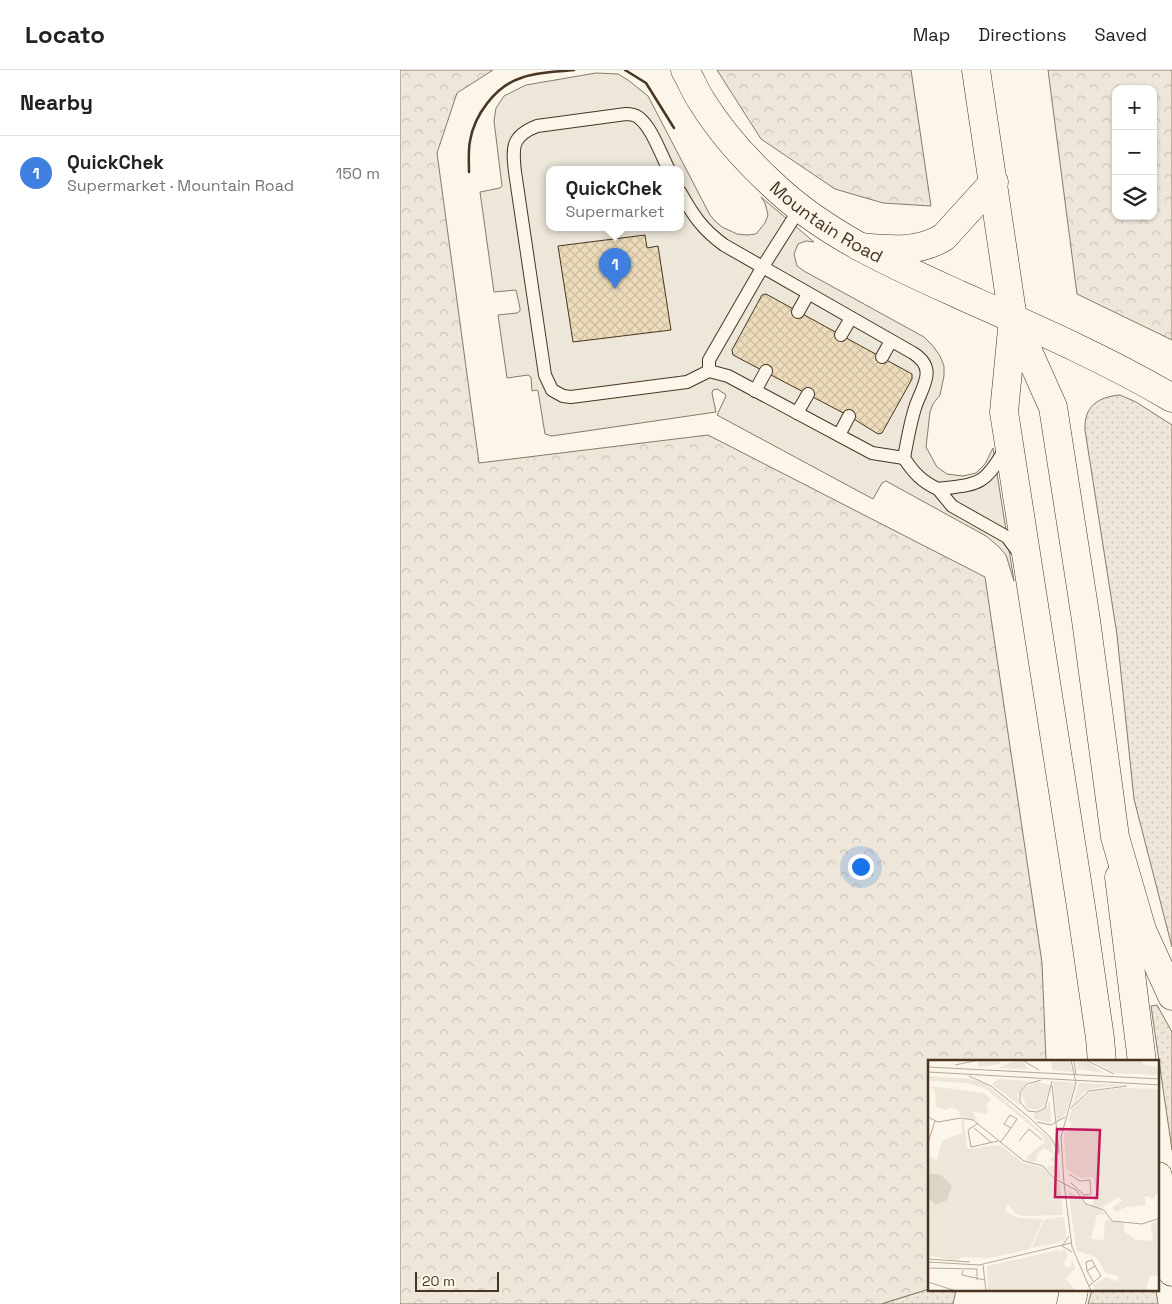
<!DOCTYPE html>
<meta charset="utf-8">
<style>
:root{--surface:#fff;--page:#f2f2f2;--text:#222;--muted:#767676;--line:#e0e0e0;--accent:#ea580c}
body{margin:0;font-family:"Space Grotesk",sans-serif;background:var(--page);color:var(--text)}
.controls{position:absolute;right:15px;top:15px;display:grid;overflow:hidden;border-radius:10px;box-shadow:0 1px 4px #0004}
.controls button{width:45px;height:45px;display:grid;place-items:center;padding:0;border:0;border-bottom:1px solid var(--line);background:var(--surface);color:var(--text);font:25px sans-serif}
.scale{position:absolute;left:15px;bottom:12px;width:84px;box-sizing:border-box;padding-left:5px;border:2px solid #4a3520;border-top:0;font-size:14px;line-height:18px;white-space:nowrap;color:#4a3520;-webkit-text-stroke:4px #fbf6e9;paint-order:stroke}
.you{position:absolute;left:460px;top:796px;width:18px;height:18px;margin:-12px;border:4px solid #fff;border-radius:50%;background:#1a73e8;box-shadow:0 0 0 8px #1a73e833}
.badge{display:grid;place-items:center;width:32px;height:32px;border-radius:50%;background:var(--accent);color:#fff;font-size:16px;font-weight:700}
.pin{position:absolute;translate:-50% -41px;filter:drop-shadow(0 1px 2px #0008)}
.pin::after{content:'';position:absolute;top:26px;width:18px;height:15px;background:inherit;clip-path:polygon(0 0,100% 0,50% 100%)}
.popup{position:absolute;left:146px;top:96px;width:138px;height:65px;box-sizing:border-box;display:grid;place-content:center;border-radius:10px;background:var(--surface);filter:drop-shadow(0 1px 4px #0005);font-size:16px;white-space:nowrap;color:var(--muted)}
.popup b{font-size:19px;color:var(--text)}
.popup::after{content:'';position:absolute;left:50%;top:100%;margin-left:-10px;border:10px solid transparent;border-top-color:var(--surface)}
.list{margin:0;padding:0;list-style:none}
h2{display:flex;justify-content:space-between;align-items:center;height:65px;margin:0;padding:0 20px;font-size:21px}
h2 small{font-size:16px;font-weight:400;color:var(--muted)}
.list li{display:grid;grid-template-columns:32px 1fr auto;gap:15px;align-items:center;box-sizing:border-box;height:75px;padding:0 20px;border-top:1px solid var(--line)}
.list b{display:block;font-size:19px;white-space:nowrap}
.list p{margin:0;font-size:16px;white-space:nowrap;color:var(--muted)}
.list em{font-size:16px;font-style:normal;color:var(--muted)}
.icon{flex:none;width:28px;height:28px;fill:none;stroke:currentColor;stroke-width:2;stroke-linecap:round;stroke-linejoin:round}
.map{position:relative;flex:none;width:772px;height:1234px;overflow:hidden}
header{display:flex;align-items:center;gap:30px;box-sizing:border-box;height:70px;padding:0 25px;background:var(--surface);border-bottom:1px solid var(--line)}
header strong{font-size:24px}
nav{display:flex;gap:28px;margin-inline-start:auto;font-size:18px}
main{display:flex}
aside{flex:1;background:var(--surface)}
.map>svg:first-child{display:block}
.grass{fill:url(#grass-dots);stroke:#887966}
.forest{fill:url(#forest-crowns);stroke:#887966;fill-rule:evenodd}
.parking{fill:#ede7d9;stroke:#887966;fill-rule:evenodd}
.building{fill:url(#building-cross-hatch);stroke:#4a3520}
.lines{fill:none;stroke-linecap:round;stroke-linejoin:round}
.lane-casing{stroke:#4a3520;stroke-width:14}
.secondary-casing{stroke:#4a3520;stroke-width:29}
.primary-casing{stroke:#4a3520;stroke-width:29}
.highway-casing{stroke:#4a3520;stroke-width:29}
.lane{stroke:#fbf6e9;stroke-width:12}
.secondary{stroke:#fbf6e9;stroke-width:28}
.primary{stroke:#fbf6e9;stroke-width:28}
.highway{stroke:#fbf6e9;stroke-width:28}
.wall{stroke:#4a3520;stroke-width:2.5}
.labels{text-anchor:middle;stroke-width:4;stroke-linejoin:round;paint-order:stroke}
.street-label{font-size:18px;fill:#4a3520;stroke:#fbf6e9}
.inset-road{fill:none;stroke:#b4a999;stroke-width:1}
.view{fill:#c2185b;fill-opacity:0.15;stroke:#c2185b;stroke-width:2.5}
.inset-edge{fill:none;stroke:#4a3520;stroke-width:2.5}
</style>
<header>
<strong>Locato</strong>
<nav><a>Map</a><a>Directions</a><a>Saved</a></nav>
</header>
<main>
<aside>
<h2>Nearby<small></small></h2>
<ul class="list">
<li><span class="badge" style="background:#3f7fe0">1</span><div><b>QuickChek</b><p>Supermarket · Mountain Road</p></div><em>150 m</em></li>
</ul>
</aside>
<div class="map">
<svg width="772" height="1234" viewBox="0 0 772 1234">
<defs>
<pattern id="grass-dots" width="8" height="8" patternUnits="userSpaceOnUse" patternTransform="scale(1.25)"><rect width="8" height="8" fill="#ede6d9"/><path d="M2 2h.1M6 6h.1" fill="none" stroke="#cdc6ba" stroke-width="1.8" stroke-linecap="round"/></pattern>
<pattern id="forest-crowns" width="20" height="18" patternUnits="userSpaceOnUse" patternTransform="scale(1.25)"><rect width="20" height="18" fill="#ede6d9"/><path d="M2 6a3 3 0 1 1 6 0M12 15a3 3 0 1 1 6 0" fill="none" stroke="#cdc6ba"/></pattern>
<pattern id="building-cross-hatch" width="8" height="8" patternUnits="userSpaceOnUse" patternTransform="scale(1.25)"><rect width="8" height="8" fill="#ecdcbc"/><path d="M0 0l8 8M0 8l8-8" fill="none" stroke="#ccbda1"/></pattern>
</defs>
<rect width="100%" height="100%" fill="#fbf6e9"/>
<g class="grass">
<path d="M 720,325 L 736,332 L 772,355 L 772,877 L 734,729 L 717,565 L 685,360 C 684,336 698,327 720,325 Z"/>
<path d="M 757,935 L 772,962 L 772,1080 L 751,936 Z"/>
<path d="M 529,1219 L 530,1220 L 556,1220 L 553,1234 L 481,1234 Z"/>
<path d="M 692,1220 L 756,1220 L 758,1234 L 688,1234 Z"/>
</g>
<g class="forest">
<path d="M 0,0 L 93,0 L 57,23 L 37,83 L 79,393 L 308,365 L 585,507 L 642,893 L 646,991 L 530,992 L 529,1219 L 481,1234 L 0,1234 Z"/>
<path d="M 317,0 L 511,0 L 531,136 L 483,133 L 435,119 L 361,69 Z"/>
<path d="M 648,0 L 772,0 L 772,270 L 677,224 ZM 716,19 L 753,19 L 753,146 L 716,146 Z"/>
</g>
<path class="parking" d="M 196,3 L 218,4 L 228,10 L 248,26 L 310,145 L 315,151 L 322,157 L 337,164 L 347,165 L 356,164 L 365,153 L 368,145 L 365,133 L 361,127 L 414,172 L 406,171 L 398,174 L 394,184 L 397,196 L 404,201 L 524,267 L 533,276 L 540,286 L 544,296 L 544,306 L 540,325 L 533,334 L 530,342 L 526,377 L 537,397 L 547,404 L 563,406 L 576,403 L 585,394 L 593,378 L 614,511 L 606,485 L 599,477 L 586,466 L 486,411 L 482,413 L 473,429 L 317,345 L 326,326 L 325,324 L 317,319 L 313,320 L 312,323 L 316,342 L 152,366 L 145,364 L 138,321 L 136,320 L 132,321 L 131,307 L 128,305 L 107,308 L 98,245 L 117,243 L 120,241 L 120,238 L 116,220 L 94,222 L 80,122 L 100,118 L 102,116 L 94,51 L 96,38 L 104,26 L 126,15 ZM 150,100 L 280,100 L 280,158 L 150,158 Z"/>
<g class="building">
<path d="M 245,165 L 247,178 L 258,176 L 271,260 L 173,272 L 158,176 Z"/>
<path d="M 366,224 L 512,304 L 512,309 L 482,363 L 478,364 L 449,346 L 333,285 L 332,280 L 362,225 Z"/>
</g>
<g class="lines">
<g class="lane-casing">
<g id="lane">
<path d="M 269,100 C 261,85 252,57 238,47 C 235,45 230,44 226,44 L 137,56 C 112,66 112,76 115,102 L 145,305 L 152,320 L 163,326 L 171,327 L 287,312 L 309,301 L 328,306 L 472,383 L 504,388"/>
<path d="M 280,122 C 293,145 302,159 324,175 L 513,283 C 539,299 521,318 515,338 C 510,354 507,371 504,388 C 513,402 522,412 538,419"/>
<path d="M 398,242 L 408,224"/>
<path d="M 441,265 L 451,248"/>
<path d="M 482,287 L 491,271"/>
<path d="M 309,301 L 309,290 L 362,198 L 400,138"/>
<path d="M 355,321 L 366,301"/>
<path d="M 397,343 L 408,324"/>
<path d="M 439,365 L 449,346"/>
<path d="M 605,379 C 584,416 579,414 538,419 L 552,436 L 607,467 L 619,483"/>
</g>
</g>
<g class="secondary-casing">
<g id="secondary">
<path id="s1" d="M 285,0 C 291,10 295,21 301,30 C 320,61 345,89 372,114 C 425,165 494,195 560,225 C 632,257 704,288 772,328"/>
</g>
</g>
<g class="primary-casing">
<g id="primary">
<path d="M 719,807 L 742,992"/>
<path d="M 758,1106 L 772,1202"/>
</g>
</g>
<g class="highway-casing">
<g id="highway">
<path d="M 576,0 L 613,249 L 604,342 L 681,837 L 700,968 L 702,992"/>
<path d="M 460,177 C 488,180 519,183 544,167 L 594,112"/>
<path d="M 614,250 L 653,337 L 686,550 L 715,767 L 742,860 L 772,926"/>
<path d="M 671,1234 L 674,1220"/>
</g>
</g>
<use href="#lane" class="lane"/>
<use href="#secondary" class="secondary"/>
<use href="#primary" class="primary"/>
<use href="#highway" class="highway"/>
<g class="wall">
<path d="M 225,0 L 246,13 L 274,58"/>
<path d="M 69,102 C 69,92 68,81 70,71 C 74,46 95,16 121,8 C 136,2 158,2 174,0"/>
</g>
</g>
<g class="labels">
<g class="street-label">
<text dy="6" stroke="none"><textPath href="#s1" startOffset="211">Mountain Road</textPath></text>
</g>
</g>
<g transform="translate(528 990)">
<rect width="231" height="231" fill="#fbf6e9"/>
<path d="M 89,0 L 93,0 L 100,9 L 70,8 ZM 148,0 L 157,0 L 176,13 L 151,9 L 150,12 ZM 125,21 L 147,23 L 138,53 L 129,62 ZM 151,23 L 198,25 L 166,28 L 155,33 L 144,46 ZM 231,40 L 231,45 L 141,71 L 143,63 ZM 129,90 L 132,117 L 130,119 L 118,107 L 127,105 L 121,97 L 126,97 L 124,94 ZM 0,147 L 9,172 L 16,178 L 14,187 L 7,189 L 0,188 ZM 136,189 L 140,195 L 136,204 L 138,208 L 143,207 L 144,199 L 147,208 L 137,219 L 129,194 Z" fill="#ede6d9"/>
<path d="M 54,0 L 72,0 L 73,4 L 50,7 L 50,2 ZM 123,0 L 141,0 L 145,12 L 124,10 ZM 163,0 L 211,0 L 217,5 L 231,7 L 231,15 L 187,13 ZM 0,16 L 44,19 L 59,25 L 122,79 L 126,94 L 116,88 L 109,94 L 108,102 L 100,101 L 99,97 L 117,82 L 114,75 L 57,28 L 38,23 L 0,21 ZM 71,19 L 101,21 L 89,34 L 92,46 L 64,24 ZM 109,22 L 122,25 L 116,46 L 109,50 L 99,48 L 93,33 L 97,27 ZM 2,26 L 56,33 L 63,39 L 58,45 L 60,49 L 58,54 L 44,51 L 50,61 L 33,56 L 30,50 L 23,47 L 18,50 L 8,47 L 7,32 ZM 194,28 L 231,29 L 231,40 L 151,63 L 140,61 L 144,49 L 162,32 ZM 122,40 L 123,63 L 106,59 L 106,54 L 119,47 ZM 231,45 L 231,135 L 228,134 L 224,140 L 221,136 L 216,137 L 218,145 L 198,147 L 191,150 L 191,153 L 184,148 L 194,141 L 191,137 L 172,148 L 178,155 L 169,155 L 163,179 L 176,180 L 177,160 L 196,162 L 196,171 L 207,180 L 225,181 L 223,164 L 230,160 L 231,215 L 222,216 L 218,228 L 221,231 L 168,231 L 165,225 L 178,217 L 191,222 L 190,216 L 178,213 L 168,197 L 149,191 L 148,187 L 140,130 L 163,147 L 168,134 L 166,117 L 153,118 L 138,109 L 136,75 L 137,72 ZM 36,59 L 39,89 L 72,85 L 96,103 L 116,108 L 132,125 L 135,155 L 95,156 L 88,154 L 80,144 L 78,146 L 78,152 L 91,158 L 115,159 L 102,189 L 61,198 L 34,197 L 28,201 L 0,195 L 0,188 L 14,187 L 16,178 L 4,167 L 0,137 L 19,140 L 24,126 L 5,113 L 0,113 L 0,96 L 9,100 L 14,81 L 34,73 L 33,60 ZM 131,157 L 136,157 L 138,178 L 134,182 L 104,188 L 116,160 ZM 131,190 L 136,217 L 148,231 L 60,231 L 59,206 Z" fill="#ede6d9"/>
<path d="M 0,113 L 13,115 L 24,126 L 19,140 L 8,145 L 0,137 Z" fill="#dcd4c6"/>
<path class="inset-road" d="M 94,0 L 111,10M 143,0 L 148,23 L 133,77 L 136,123 L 144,187 L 163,231M 146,0 L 148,15M 158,0 L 186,14M 27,5 L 51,0M 0,7 L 232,19M 0,12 L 232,25M 41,16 L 63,26 L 102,58 L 123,78 L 131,94M 113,20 L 99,24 L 92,32 L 92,42 L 100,51 L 109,52 L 117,48 L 124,21M 124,25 L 131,92M 143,48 L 161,31 L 199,26M 82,55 L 89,59 L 83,68 L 76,64 ZM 0,57 L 10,62 L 33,58 L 45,60 L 96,101 L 115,106 L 127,119 L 148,130 L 158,144 L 176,150 L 184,161 L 214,164 L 232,158M 109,62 L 123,65 L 137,57M 49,64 L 40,70 L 43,87 L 70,81M 46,68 L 64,83M 91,81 L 101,69 L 114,80M 0,83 L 7,61M 72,83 L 83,68M 141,114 L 152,121 L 162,120 L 163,134 L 156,135 L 143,123M 141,176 L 134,186 L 144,192M 0,199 L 42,202M 0,202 L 51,205 L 143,183M 55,205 L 58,231M 0,208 L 49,209 L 49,220M 35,210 L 34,215 L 57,220M 159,211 L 158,202 L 164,200 L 167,206M 0,222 L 28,231M 161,226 L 173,216 L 167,206 L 159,211 L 165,221"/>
<path class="view" d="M 129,69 L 172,70 L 169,138 L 127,137 Z"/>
<rect width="231" height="231" class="inset-edge"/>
</g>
</svg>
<div class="controls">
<button>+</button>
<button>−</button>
<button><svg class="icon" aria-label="layers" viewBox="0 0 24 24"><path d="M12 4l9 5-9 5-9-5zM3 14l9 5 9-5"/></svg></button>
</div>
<div class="scale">20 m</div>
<div class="you"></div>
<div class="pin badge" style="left:215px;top:219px;background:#3f7fe0">1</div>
<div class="popup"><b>QuickChek</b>Supermarket</div>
</div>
</main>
